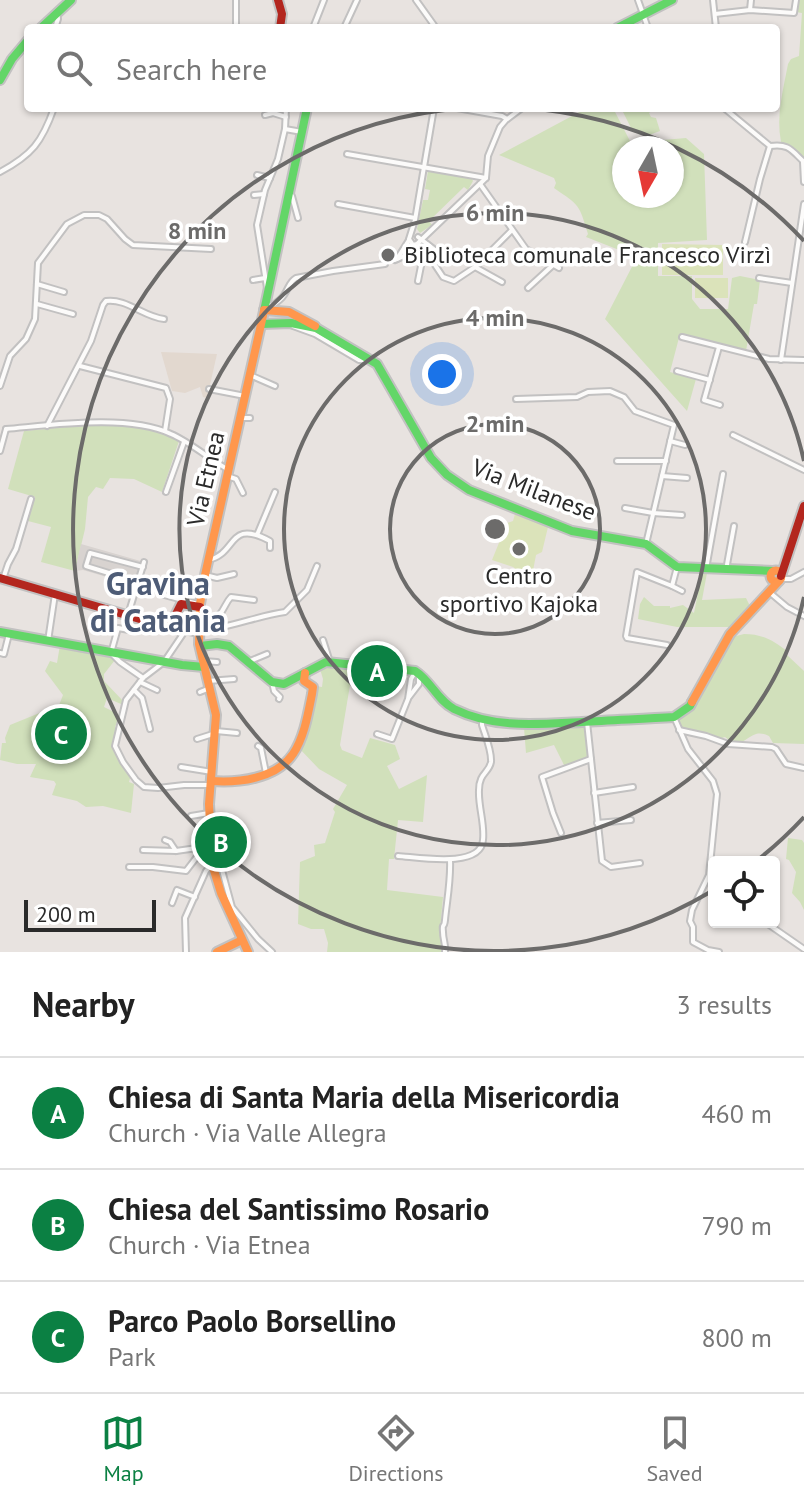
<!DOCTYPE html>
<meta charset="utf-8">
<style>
:root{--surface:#fff;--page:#f2f2f2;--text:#222;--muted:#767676;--line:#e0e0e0;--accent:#0b8043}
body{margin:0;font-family:"PT Sans",sans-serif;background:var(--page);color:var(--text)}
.controls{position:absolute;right:24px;bottom:24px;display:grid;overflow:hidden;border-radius:8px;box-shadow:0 2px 6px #0004}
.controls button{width:72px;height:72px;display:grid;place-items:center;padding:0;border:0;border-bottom:2px solid var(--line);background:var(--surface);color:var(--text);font:40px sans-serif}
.compass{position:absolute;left:612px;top:136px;width:72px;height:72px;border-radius:50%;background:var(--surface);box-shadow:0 2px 6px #0004;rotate:189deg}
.scale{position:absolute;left:24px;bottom:20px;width:132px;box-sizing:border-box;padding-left:8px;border:4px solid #2a2a2a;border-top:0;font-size:22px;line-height:28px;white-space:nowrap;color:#2a2a2a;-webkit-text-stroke:6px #fff;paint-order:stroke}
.you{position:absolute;left:442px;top:374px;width:28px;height:28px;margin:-20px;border:6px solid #fff;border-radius:50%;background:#1a73e8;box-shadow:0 0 0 12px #1a73e833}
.badge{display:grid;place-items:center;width:52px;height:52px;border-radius:50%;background:var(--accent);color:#fff;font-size:26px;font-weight:700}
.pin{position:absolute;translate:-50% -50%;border:4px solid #fff;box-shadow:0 2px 8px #0006}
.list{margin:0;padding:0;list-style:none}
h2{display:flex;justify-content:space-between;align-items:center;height:104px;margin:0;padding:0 32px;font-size:34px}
h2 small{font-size:26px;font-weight:400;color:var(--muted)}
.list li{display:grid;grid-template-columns:52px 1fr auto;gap:24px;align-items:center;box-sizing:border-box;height:112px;padding:0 32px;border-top:2px solid var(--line)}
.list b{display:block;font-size:30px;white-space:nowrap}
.list p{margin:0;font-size:26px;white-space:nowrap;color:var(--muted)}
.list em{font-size:26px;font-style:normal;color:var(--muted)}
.icon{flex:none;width:44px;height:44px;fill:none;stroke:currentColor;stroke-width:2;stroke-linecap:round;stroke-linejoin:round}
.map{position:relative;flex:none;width:804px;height:952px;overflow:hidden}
.search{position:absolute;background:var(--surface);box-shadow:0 2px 6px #0004;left:24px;right:24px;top:24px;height:88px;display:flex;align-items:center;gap:20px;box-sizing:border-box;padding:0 28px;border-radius:8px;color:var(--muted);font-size:30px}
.sheet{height:440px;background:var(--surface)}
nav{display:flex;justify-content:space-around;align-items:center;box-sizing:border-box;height:112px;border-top:2px solid var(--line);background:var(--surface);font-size:22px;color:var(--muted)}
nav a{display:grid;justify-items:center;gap:4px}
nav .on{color:var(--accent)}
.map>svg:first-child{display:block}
.education{fill:#e2d8cf}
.green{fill:#d1e0bb;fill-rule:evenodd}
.pitch{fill:#dbe3ba}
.plaza{fill:#d8d3d0}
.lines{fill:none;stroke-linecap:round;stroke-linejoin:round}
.street-casing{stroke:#c2c1c1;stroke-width:8}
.fast-casing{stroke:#c2c1c1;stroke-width:12}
.slow-casing{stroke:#c2c1c1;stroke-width:12}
.jam-casing{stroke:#c2c1c1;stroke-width:12}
.street{stroke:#fcfbfa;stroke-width:4}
.fast{stroke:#63d668;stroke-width:8}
.slow{stroke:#ff974d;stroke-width:8}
.jam{stroke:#b3261e;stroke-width:8}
.ring{fill:none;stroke:#6c6b6a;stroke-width:4}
.poi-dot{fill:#6c6b6a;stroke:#fff;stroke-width:3}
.labels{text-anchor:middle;stroke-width:7;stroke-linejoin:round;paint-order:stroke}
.poi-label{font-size:24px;fill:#2a2a2a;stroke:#fff;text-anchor:start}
.street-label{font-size:24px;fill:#2a2a2a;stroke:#fff}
.district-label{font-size:32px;font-weight:bold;fill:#4e5c76;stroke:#fff}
.centre{fill:#6c6b6a;stroke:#fff;stroke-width:4}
.ring-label{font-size:24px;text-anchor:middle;font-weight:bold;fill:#6c6b6a;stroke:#fff;stroke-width:7;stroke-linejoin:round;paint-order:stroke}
</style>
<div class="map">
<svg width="804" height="952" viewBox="0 0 804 952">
<rect width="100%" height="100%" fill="#e8e3e0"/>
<path class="education" d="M 161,352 L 217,354 L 207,398 L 203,397 L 200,387 L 185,393 L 172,391 Z"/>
<g class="green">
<path d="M 798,0 L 804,0 L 804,160 L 796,150 L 781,142 C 776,115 783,91 788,64 L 791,59 L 799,56 L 802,13 L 796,12 Z"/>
<path d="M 587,108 L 613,108 L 631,143 L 638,145 L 651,141 L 686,138 L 704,154 L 707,240 L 658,243 L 658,276 L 692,276 L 692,299 L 700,309 L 728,309 L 732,278 L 740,276 L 760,280 L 757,304 L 754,304 L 746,351 L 680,334 L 670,372 L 696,379 L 687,411 L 605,319 L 637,257 L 586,237 L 588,234 C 579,204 580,206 554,188 L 556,183 L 554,178 L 499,155 ZM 624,148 L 672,148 L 672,196 L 624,196 Z"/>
<path d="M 621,108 L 652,108 L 654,109 L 649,113 L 651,117 L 656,118 L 660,131 L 649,135 L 633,132 Z"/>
<path d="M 428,171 L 472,179 L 473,181 L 468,190 L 464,187 L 429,221 L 432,225 L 420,233 L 417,229 L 423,200 L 428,200 L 430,190 L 425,189 Z"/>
<path d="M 88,425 C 120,425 153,422 179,441 L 162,492 L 134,479 L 110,478 L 103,489 L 96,487 L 88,497 L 85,529 L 75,571 L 41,562 L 51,527 L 28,521 L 35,497 L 8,489 L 24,431 Z"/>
<path d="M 702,573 L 707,573 L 702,600 L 746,598 L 750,606 L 730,627 L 677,627 L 638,619 L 640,604 L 644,597 L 654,606 L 670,606 L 670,608 L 683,605 L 694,613 Z"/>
<path d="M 744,634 C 763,634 774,641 788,652 L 787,655 L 804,671 L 804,744 L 773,743 L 769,736 C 765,734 761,733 756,734 C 743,739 740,750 725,737 L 719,739 L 690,729 L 681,728 L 679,719 L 691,709 L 732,637 Z"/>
<path d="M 60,645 L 67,649 L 70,647 L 108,654 L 115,660 L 104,674 L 104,681 L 123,701 L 121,704 L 107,698 L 104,707 L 120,715 L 115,727 L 117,729 C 110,754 116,756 131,775 L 129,782 L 134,784 L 131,813 L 103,806 L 86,807 L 77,801 L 52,795 L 56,784 L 54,781 L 30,777 L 36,764 L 17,764 L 0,760 L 2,743 L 6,743 L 5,738 L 10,725 L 42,712 L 56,713 L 63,695 L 45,671 L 50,661 L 57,663 Z"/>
<path d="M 327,665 L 353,667 L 340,745 L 342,750 L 362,758 L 370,738 L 395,745 L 400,759 L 387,766 L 399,789 L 427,775 L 423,822 L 398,820 L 394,859 L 389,859 L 387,890 L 443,897 L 440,930 L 443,947 L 441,952 L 327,952 L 328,943 L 324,929 L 311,929 L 298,924 L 300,862 L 315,856 L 314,845 L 325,843 L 335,812 L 333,809 L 347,785 L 319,769 L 299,748 L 313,709 L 316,686 L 322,687 L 323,679 L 320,669 Z"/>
<path d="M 586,726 L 588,756 L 565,767 L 554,745 L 526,753 L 524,728 Z"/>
<path d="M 788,838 L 802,840 L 804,843 L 804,910 L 800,902 L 792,893 L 796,872 L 789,860 L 786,859 Z"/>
</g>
<g class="pitch">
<path d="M 662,244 L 723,245 L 723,275 L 662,275 Z"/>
<rect x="695" y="278" width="33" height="20"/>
<path d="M 515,514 L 548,527 L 542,552 L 536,555 L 531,581 L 513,567 L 492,560 L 507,523 L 513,521 Z"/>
</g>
<path class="plaza" d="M 81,544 L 144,562 L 137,586 L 83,570 L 75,571 Z"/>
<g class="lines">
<g class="street-casing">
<g id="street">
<path d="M 416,0 L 436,28"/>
<path d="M 638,0 L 648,28"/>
<path d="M 713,0 L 716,28"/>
<path d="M 750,10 L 751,0"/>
<path d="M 715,14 L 750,10 L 794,13 L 796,0"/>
<path d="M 55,28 L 58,19 L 57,12"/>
<path d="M 236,28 L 236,0"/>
<path d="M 313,28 L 324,0"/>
<path d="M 344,28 L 357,0"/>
<path d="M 434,108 L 415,220 L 409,239 L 413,245 L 417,244 L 486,178 L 488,156 L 500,127 L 506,120 L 522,108"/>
<path d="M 457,108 L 502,116 L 507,119"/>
<path d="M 724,108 L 770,146 C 789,143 792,151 804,162"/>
<path d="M 265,115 L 273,113 L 286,117"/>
<path d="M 285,129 L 302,132"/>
<path d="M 347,154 L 486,178"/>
<path d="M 803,162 L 804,182"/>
<path d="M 0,172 C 32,155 42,142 54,108"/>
<path d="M 257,175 L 270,178"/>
<path d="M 480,184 L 526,249 L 559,268"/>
<path d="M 254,195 L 264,194"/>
<path d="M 289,196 L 292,196 L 298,218"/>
<path d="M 338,204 L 415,218"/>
<path d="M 418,237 L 435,250 L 436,254 L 431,259 L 443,277 L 454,281 L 475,267 L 512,230"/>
<path d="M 745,242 L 760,179 L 770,146"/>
<path d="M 397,259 L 409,240"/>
<path d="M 395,260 L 404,256 L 415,245"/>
<path d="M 475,267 L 502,282"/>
<path d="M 759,278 L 792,283"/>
<path d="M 253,280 L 265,278"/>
<path d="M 418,281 L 425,246 L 427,244"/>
<path d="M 37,284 L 64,292"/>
<path d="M 267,288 L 257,225 L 265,190 L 278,159 L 285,129 L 286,108"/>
<path d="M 528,288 L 553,265"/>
<path d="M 37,304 L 73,314"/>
<path d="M 265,304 L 271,306 C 276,303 281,300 284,295 C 289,288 289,282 296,278 L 333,271 L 385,264"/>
<path d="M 293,326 L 315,334 L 359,360 L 372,361"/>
<path d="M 682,337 L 769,359 L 804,360"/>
<path d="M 719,347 L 704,400 L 720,405"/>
<path d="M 781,360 L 804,204"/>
<path d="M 80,366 L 166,388 L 170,399 L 165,431"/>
<path d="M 677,371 L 710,380"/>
<path d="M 250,375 L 275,386"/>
<path d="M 0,386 L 10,356 L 26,339 L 35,319 L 38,263 L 67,224 L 84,215 L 99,215 L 107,219 L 125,239 L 133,245 L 211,249"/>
<path d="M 209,389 L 245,396"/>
<path d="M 516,399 L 577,397 L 588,392 L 610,391 L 624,397 L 635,411 L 674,425 L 646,544"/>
<path d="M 240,418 L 250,418"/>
<path d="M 47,426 L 91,341 L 103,305 L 106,301 C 126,298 144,317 164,319"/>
<path d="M 6,429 C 53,425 128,414 171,434 C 190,442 209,459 229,470"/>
<path d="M 733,435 L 804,470"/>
<path d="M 670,441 L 685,445"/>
<path d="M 0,451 L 6,429"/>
<path d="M 617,461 L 666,461"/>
<path d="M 227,476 L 236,479 L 243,493"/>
<path d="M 662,476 L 687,478"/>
<path d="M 166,492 L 184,442"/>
<path d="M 625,508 L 653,513 L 682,515"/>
<path d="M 257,535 L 275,492"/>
<path d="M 208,560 C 238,554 227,518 270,541 L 270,548"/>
<path d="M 706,569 L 723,474"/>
<path d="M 726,570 L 734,526"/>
<path d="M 205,575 L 217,578 L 234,574"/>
<path d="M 3,579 L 8,564 L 16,549 L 31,499"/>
<path d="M 780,579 L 791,579 L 804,572"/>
<path d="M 138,582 L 86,566 L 90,553 L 143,567"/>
<path d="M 672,586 L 682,591"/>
<path d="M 768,591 L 787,607 L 804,616"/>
<path d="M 164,595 L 198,604"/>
<path d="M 128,615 L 144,562"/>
<path d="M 214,622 L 215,628 L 217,628 C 240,624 262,615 285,612 L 307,590 L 317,566"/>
<path d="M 200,623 L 219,620 L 219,615 C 225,609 225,603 231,597 L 254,600"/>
<path d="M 170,628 L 199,634"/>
<path d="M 129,630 L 118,628 L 111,653 L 120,662 L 143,678"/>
<path d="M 185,631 L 164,662 L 143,678 L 126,700 L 115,746 L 123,762 L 136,780 L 144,787 L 158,788 L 184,785 L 211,785"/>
<path d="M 323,640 L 330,662"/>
<path d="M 48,641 L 55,594"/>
<path d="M 667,645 L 627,638 L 626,636 L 637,572 L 672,586 L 677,567"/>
<path d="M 0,653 L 4,654 L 9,634"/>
<path d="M 203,661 L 217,662"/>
<path d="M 250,661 L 267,654"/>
<path d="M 208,681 L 234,679"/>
<path d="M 140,682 L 157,690"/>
<path d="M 272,682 L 274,691 L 280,697 L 279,699"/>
<path d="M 134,690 L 142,698 L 150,729"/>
<path d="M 200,692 L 210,688"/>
<path d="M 409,697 L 419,684 L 419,674"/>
<path d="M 674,717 L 688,749 L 713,781 L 717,794 L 709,875 L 692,910 L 690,921 L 693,927 L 693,942 L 708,950 L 719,952"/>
<path d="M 587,722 L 602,861 L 611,867 L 640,863"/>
<path d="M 679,730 L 706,736 L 728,744 L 772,747 L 776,749 L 786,764 L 804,768"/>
<path d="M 216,731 L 237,733"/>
<path d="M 377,734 L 392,739 L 408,699 L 411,679 L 414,674 L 418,672"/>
<path d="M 197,739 L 216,733"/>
<path d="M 258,746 L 261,748 L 266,773"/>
<path d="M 181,767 L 212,772"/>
<path d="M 594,793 L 633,787"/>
<path d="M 191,816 L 209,813"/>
<path d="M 597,823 L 631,820"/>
<path d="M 561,833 L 553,813 L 542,777 L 591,759"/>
<path d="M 165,840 L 170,842 L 176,851"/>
<path d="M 143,850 L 176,851 L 211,846"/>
<path d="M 398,856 C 417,857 481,869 483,840 C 485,824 478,806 479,790 C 479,773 489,773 491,762 C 492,751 485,735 482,725 L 482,720"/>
<path d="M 129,867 L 153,867 L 186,871 L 196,858 L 215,854 L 219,859 L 232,907 L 258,939 L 272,952"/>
<path d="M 172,903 L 177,890 L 195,897"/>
<path d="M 765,922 L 804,949"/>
<path d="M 186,952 L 185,918 L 206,871 L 212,864"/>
<path d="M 445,952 C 446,944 443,940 443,932 C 442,921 444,930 445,920 C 447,900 451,880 450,860"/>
</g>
</g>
<g class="fast-casing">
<g id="fast">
<path d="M 41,28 L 71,0"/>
<path d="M 617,28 L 672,0"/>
<path d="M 0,80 L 12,59 L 28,40"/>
<path d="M 264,311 L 307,108"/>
<path d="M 261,324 L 291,323 L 316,328 L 377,364 L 431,458 L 447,475 L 469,490 L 572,531 L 646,544 L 677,567 L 774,571"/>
<path d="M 0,632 L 182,665 L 204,667"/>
<path d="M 200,646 L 217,644 L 229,646 L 272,682 L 284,684 L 326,662 L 415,671 C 431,681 437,700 454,709 C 495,729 538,724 582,722 C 612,720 643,719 674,717 L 690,706 L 692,702"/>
</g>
</g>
<g class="slow-casing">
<g id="slow">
<path d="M 264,310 L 289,312 L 315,326"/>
<circle cx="776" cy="576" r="5.5"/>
<path d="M 692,702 L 730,634 L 779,581"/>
<path d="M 211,781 C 238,783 276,779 293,754 C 304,738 308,714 312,694 L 313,687 L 304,681 L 305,673"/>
<path d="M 217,952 L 242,940"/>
<path d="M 248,952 L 221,893 L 212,864 L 209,804 L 216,715 L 199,644 L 200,604 L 205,575 L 264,311"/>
</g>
</g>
<g class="jam-casing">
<g id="jam">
<path d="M 278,0 L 282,14 L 280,28"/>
<path d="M 781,576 L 804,506"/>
<path d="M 0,578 L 167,627 L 170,626 L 181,604 L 200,607"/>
</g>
</g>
<use href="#street" class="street"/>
<use href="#fast" class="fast"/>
<use href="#slow" class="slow"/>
<use href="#jam" class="jam"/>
</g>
<g class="ring">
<circle cx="495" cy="529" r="105"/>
<circle cx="495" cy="529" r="211"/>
<path d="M804 597A316 316 0 1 1 804 461"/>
<path d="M804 817A422 422 0 0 1 755 862M712 891A422 422 0 1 1 466 108M524 108A422 422 0 0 1 804 241"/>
</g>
<g class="poi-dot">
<circle cx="388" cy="255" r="8"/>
<circle cx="519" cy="549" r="8"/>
</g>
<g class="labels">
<g class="poi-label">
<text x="404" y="263">Biblioteca comunale Francesco Virzì</text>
<text x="519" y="584" text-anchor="middle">Centro<tspan x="519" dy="28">sportivo Kajoka</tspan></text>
</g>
<g class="street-label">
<text transform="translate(206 479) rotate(-77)" y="8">Via Etnea</text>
<text transform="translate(534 490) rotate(21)" y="8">Via Milanese</text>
</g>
<g class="district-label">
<text x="158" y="595">Gravina<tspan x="158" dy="37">di Catania</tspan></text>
</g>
</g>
<circle cx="495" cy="529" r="12" class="centre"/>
<g class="ring-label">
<text x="495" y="221">6 min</text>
<text x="197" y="239">8 min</text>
<text x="495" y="326">4 min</text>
<text x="495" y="432">2 min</text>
</g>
</svg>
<div class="controls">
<button><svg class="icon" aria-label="locate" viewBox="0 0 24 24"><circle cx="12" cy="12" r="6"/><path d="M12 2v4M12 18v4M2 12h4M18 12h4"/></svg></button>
</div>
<svg class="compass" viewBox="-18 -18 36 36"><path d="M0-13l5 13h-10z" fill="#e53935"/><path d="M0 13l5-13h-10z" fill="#767676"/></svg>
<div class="scale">200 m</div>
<div class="you"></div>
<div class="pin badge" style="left:377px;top:671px">A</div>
<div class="pin badge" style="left:221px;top:842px">B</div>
<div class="pin badge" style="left:61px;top:734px">C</div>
<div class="search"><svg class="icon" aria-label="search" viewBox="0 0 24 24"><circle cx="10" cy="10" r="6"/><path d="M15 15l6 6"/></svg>Search here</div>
</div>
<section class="sheet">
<h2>Nearby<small>3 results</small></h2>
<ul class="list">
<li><span class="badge">A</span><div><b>Chiesa di Santa Maria della Misericordia</b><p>Church · Via Valle Allegra</p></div><em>460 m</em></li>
<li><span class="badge">B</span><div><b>Chiesa del Santissimo Rosario</b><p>Church · Via Etnea</p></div><em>790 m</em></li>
<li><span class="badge">C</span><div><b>Parco Paolo Borsellino</b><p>Park</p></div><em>800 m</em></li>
</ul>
</section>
<nav>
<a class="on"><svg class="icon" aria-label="map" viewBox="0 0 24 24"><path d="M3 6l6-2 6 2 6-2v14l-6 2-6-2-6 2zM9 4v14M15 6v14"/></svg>Map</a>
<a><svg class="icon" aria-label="directions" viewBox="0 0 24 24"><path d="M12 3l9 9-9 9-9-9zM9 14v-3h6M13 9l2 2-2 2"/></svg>Directions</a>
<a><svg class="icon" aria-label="saved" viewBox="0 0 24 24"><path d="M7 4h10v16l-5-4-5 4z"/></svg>Saved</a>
</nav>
